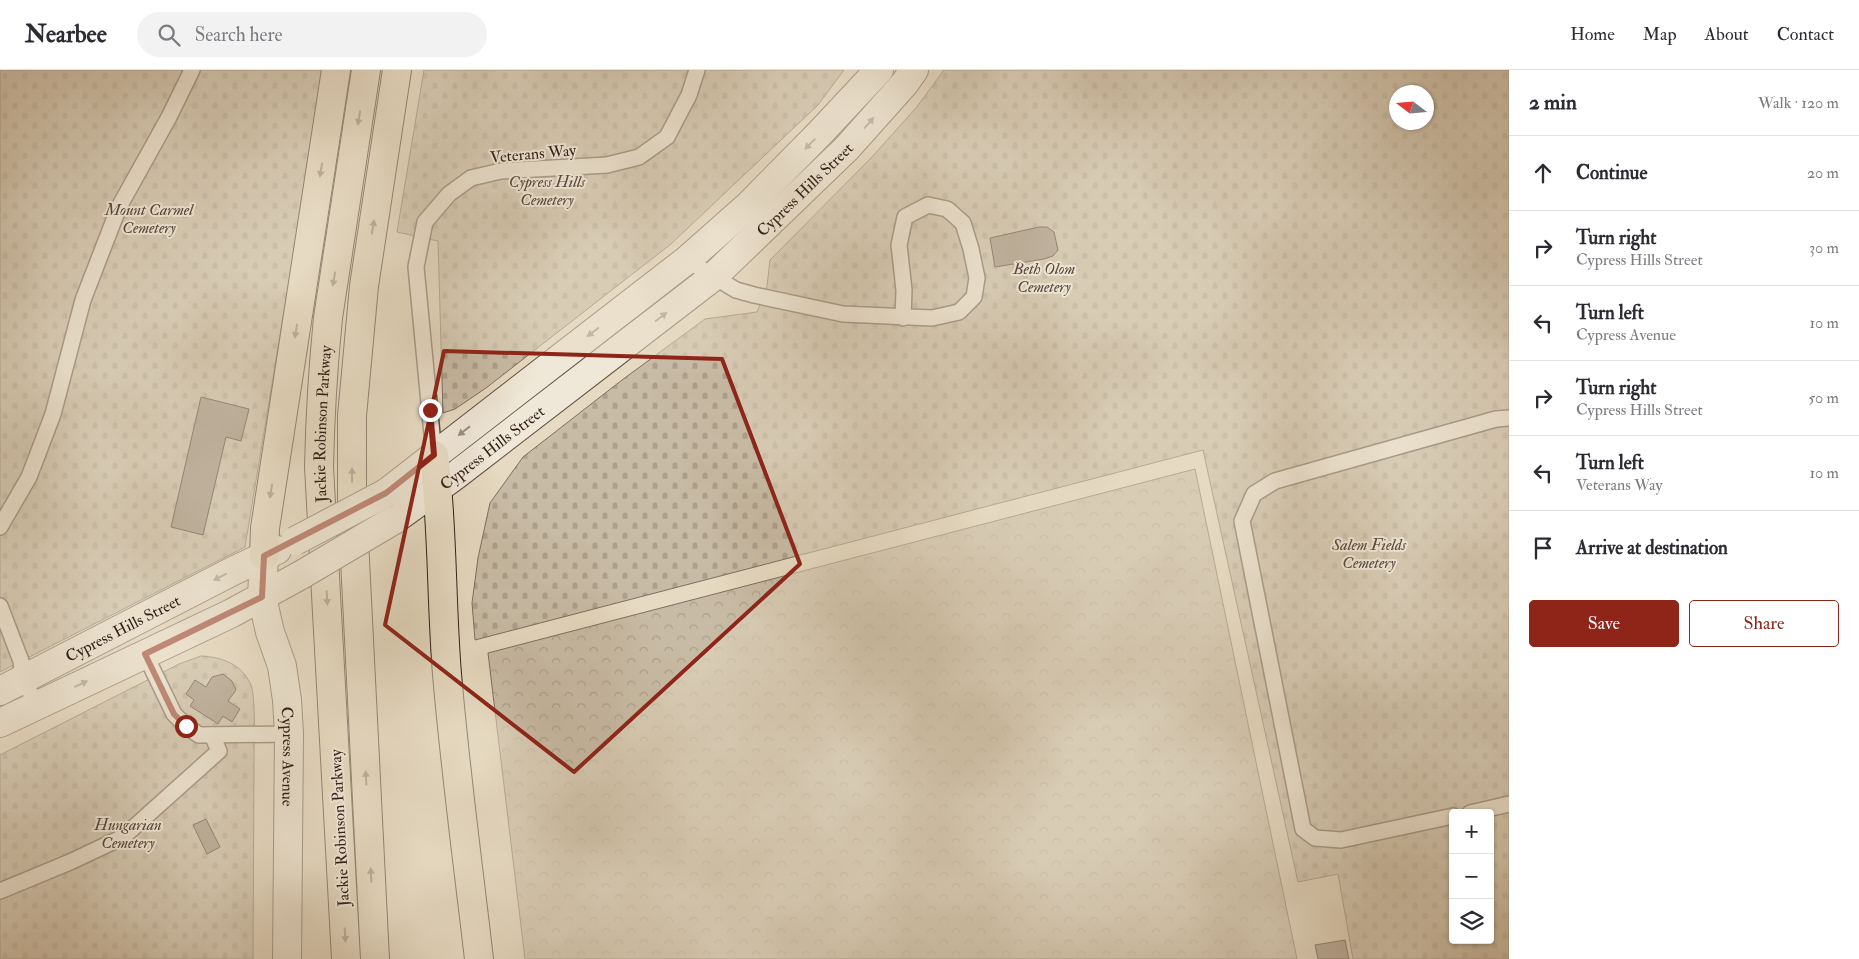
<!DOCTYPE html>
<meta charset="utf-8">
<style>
:root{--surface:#fff;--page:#f2f2f3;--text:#2b2b33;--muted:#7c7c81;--line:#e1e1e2;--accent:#8f2418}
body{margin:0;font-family:"IM FELL Double Pica",serif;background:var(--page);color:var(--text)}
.controls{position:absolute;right:15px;bottom:15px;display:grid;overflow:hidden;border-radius:5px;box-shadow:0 1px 4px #0004}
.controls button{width:45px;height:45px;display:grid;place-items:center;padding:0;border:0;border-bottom:1px solid var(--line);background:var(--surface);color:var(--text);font:25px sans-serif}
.compass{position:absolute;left:1389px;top:15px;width:45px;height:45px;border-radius:50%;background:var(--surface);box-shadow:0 1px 4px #0004;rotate:286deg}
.stop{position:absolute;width:15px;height:15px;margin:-11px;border:4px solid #8f2418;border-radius:50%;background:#fff}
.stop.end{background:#8f2418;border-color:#fff;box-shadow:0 1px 5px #0008}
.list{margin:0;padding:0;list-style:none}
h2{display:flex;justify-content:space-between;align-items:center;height:65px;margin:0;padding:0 20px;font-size:21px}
h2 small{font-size:16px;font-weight:400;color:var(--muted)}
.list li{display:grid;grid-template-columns:32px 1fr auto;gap:15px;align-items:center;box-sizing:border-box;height:75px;padding:0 20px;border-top:1px solid var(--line)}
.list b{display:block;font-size:19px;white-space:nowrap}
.list p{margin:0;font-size:16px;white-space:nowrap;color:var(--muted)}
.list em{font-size:16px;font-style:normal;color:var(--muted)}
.actions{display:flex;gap:10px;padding:15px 20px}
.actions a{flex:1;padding:11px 0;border:1px solid var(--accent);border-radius:5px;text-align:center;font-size:18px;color:var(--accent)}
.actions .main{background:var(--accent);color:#fff}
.icon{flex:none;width:28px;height:28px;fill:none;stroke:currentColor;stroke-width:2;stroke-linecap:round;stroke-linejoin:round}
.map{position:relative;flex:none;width:1509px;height:889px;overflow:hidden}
header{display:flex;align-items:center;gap:30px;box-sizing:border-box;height:70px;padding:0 25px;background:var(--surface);border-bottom:1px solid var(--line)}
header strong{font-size:24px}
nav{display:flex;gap:28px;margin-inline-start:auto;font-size:18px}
.search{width:350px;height:45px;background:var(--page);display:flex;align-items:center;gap:12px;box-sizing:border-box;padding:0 18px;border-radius:28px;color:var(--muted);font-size:19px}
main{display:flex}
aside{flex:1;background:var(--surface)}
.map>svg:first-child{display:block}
.forest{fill:url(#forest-crowns);stroke:#7e6e5f}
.cemetery{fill:url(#cemetery-stones);stroke:#7e6e5f;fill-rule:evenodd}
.building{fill:#908171;stroke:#332119}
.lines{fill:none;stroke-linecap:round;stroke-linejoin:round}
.service-casing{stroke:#604f43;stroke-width:18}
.tertiary-casing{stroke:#604f43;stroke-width:30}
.motorway-casing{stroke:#332119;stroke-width:30}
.service{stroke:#efe7d7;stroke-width:15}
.tertiary{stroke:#efe7d7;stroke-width:28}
.motorway{stroke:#e6dac2;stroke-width:28}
.tertiary-bridge-casing{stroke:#604f43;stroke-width:30;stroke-linecap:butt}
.tertiary-bridge{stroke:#efe7d7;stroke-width:28}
.oneway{fill:#8c7e6e}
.oneway2{fill:#9a8e82}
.route{stroke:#8f2418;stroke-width:6}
.marked{fill:none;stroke:#8f2418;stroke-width:4;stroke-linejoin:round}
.labels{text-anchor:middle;stroke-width:4;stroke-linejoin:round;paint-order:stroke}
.street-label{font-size:16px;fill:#332119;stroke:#efe7d7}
.park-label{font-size:16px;font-style:italic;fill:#58483c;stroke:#efe7d7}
</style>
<header>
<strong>Nearbee</strong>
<div class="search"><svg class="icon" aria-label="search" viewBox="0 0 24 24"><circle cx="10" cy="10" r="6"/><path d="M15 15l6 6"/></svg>Search here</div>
<nav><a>Home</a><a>Map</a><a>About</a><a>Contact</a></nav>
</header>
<main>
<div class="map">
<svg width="1509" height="889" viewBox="0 0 1509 889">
<defs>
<pattern id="forest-crowns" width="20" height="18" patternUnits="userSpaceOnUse" patternTransform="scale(1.25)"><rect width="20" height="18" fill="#c8bba5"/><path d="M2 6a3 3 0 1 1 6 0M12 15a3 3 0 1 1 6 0" fill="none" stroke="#aca08d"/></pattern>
<pattern id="cemetery-stones" width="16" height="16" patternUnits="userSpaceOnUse" patternTransform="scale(1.25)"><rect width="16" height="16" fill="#c8bba5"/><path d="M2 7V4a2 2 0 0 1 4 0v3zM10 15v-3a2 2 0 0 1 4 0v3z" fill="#aca08d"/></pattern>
</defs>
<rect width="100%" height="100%" fill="#e6dac2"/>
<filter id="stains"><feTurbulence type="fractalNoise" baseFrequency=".004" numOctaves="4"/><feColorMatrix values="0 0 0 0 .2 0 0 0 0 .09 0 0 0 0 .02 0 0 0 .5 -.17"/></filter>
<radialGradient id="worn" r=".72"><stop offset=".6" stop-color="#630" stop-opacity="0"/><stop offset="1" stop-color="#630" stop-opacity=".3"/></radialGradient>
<path class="forest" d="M 1195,399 L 1297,889 L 525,889 L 488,583 Z"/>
<g class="cemetery">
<path d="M 0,0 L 324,0 L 245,477 L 0,602 Z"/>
<path d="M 424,0 L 844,0 L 818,35 L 671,174 L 486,318 L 455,339 L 443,343 L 438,171 L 397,162 Z"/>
<path d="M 944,0 L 1509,0 L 1509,889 L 1353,889 L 1338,804 L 1298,812 L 1203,380 L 475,570 L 472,533 L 478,488 L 490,433 L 523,387 L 622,310 L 705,249 L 757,242 L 767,216 L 770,190 L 871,88 L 916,38 ZM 1396,22 L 1426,22 L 1426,52 L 1396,52 ZM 1453,743 L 1490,743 L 1490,870 L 1453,870 Z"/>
<path d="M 201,586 C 222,587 242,594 251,615 C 256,628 254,675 254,691 C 254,757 253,823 253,889 L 0,889 L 0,685 L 179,594 Z"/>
</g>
<g class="building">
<path d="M 1039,157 L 1047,157 L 1054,162 L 1058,180 L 1053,186 L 1044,189 L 995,197 L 990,168 Z"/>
<path d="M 201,327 L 249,339 L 241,371 L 226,367 L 203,465 L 171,457 Z"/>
<path d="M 223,604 L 232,611 L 236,620 L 228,631 L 240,639 L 232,652 L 223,646 L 218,654 L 190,636 L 194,630 L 186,624 L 195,610 L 206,617 L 212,607 Z"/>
<path d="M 206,749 L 220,777 L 207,784 L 193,755 Z"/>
<path d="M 1345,870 L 1349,889 L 1318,889 L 1315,875 Z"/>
</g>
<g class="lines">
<g class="service-casing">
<g id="service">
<path d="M 687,190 L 736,220 L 754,225 L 843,244 L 932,248 L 959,242 L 974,227 L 977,208 L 971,179 L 963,153 L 947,139 L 928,135 L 905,147 L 899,175 L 904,220 L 903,248"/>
<path d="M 434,385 L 416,197 L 425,152 L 449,124 L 471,108 L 501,101 L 607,95 L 639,87 L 667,67 L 689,25 L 697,0"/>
<path d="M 0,457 L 29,407 L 53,344 L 83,230 L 119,137 L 169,47 L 192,0"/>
<path d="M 0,536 L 21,591 L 23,609 L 37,635"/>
<path d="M 145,584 L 174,644 L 186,656 L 199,665 L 289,664"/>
<path d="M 1470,743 L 1509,734"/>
<path d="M 1453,746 L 1341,770 L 1315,768 L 1303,759 L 1242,451 L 1254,424 L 1275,411 L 1496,349 L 1509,348"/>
<path d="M 0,821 L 70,792 L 123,767 L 219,681 L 212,665"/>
</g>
</g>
<g class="tertiary-casing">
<g id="tertiary">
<path d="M 386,423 L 687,190 L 748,136 L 820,63 L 879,0"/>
<path id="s1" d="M 394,450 L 456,405 L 713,207 L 847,78 L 905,13 L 914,0"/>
<path id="s2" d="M 264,486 L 262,527 L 270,562 L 282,596 L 287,630 L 289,664 L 287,889"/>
<path id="s3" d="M 0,621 L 233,501 L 277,480"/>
<path d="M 0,653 L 232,543 L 301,505"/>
</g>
</g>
<g class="motorway-casing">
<g id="motorway">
<path d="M 434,385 C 443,457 441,531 447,604 C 455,699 468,794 479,889"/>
<path d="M 264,486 L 265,458 L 336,0"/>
<path id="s4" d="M 346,889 L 319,397 C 320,347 323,298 328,248 L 366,0"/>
<path d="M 375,889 L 352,430 L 352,346 L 364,216 L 397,0"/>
</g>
</g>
<use href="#service" class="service"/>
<use href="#tertiary" class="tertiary"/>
<use href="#motorway" class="motorway"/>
<g class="tertiary-bridge-casing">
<g id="tertiary-bridge">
<path d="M 295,471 L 386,423"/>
<path d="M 301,505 L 394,450"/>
</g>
</g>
<use href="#tertiary-bridge" class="tertiary-bridge"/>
</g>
<defs><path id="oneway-solid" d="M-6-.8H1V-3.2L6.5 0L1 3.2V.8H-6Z" transform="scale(1.25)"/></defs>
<g class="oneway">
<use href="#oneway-solid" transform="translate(359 48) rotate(99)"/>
<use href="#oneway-solid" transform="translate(321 100) rotate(99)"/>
<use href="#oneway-solid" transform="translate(373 157) rotate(-81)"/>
<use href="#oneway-solid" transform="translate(334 209) rotate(99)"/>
<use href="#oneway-solid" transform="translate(296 261) rotate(99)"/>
<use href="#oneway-solid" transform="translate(352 405) rotate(-90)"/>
<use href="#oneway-solid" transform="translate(271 421) rotate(99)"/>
<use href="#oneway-solid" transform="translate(327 528) rotate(87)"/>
<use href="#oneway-solid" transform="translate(366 708) rotate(-93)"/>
<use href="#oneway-solid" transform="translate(371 805) rotate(-93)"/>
<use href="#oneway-solid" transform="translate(345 865) rotate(87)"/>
</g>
<g class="oneway2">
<use href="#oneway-solid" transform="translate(869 53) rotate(-49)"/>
<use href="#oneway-solid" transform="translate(810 74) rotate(135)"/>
<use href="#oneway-solid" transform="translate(661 247) rotate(-37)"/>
<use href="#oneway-solid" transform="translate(593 262) rotate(143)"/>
<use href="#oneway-solid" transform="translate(464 361) rotate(142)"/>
<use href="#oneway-solid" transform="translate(220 507) rotate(153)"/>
<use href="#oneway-solid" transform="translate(81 614) rotate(-25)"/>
</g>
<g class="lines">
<path class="route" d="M 186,656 L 174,644 L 145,584 L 262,527 L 264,486 L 386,423 L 434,385 L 430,340"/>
</g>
<path d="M0 0H1509V889H0ZM 444,281 L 722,289 L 800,494 L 574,702 L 385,555 Z" fill="#e6dac2" fill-opacity=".55" fill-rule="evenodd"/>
<path class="marked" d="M 444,281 L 722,289 L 800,494 L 574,702 L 385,555 Z"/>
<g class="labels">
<g class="street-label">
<text transform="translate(533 83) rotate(-5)" y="6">Veterans Way</text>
<text dy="6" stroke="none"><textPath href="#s1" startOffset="528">Cypress Hills Street</textPath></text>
<text dy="6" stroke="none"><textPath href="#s4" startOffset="536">Jackie Robinson Parkway</textPath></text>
<text dy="6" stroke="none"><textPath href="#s1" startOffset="122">Cypress Hills Street</textPath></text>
<text dy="6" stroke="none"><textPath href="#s3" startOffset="138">Cypress Hills Street</textPath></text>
<text dy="6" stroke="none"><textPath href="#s2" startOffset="204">Cypress Avenue</textPath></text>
<text transform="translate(339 758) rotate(-93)" y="6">Jackie Robinson Parkway</text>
</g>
<g class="park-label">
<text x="547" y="117">Cypress Hills<tspan x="547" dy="18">Cemetery</tspan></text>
<text x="149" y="145">Mount Carmel<tspan x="149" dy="18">Cemetery</tspan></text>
<text x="1044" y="204">Beth Olom<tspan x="1044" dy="18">Cemetery</tspan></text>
<text x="1369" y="480">Salem Fields<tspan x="1369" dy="18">Cemetery</tspan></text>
<text x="128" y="760">Hungarian<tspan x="128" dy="18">Cemetery</tspan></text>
</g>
</g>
<rect width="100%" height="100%" filter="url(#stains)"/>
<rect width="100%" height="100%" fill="url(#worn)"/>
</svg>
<div class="controls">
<button>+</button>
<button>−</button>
<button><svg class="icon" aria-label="layers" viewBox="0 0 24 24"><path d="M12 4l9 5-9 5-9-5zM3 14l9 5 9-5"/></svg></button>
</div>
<svg class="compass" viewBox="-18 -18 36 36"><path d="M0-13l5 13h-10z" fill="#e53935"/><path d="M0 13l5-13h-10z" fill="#7c7c81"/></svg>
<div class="stop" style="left:186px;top:656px"></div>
<div class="stop end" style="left:430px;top:340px"></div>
</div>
<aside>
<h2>2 min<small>Walk · 120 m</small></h2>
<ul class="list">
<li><svg class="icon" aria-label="ahead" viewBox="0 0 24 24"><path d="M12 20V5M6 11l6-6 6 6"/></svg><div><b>Continue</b></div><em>20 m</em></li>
<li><svg class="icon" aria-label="right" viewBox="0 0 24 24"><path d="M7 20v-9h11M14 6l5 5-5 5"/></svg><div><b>Turn right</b><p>Cypress Hills Street</p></div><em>30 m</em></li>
<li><svg class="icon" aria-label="left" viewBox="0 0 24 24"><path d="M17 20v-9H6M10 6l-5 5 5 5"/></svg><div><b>Turn left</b><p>Cypress Avenue</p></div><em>10 m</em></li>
<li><svg class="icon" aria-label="right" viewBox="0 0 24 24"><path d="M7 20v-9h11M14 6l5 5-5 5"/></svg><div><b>Turn right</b><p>Cypress Hills Street</p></div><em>50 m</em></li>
<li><svg class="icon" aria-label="left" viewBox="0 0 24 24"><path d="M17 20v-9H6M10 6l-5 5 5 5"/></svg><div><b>Turn left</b><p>Veterans Way</p></div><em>10 m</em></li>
<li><svg class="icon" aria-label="arrive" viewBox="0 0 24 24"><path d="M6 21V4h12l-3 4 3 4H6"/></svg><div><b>Arrive at destination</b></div></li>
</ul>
<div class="actions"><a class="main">Save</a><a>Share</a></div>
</aside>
</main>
